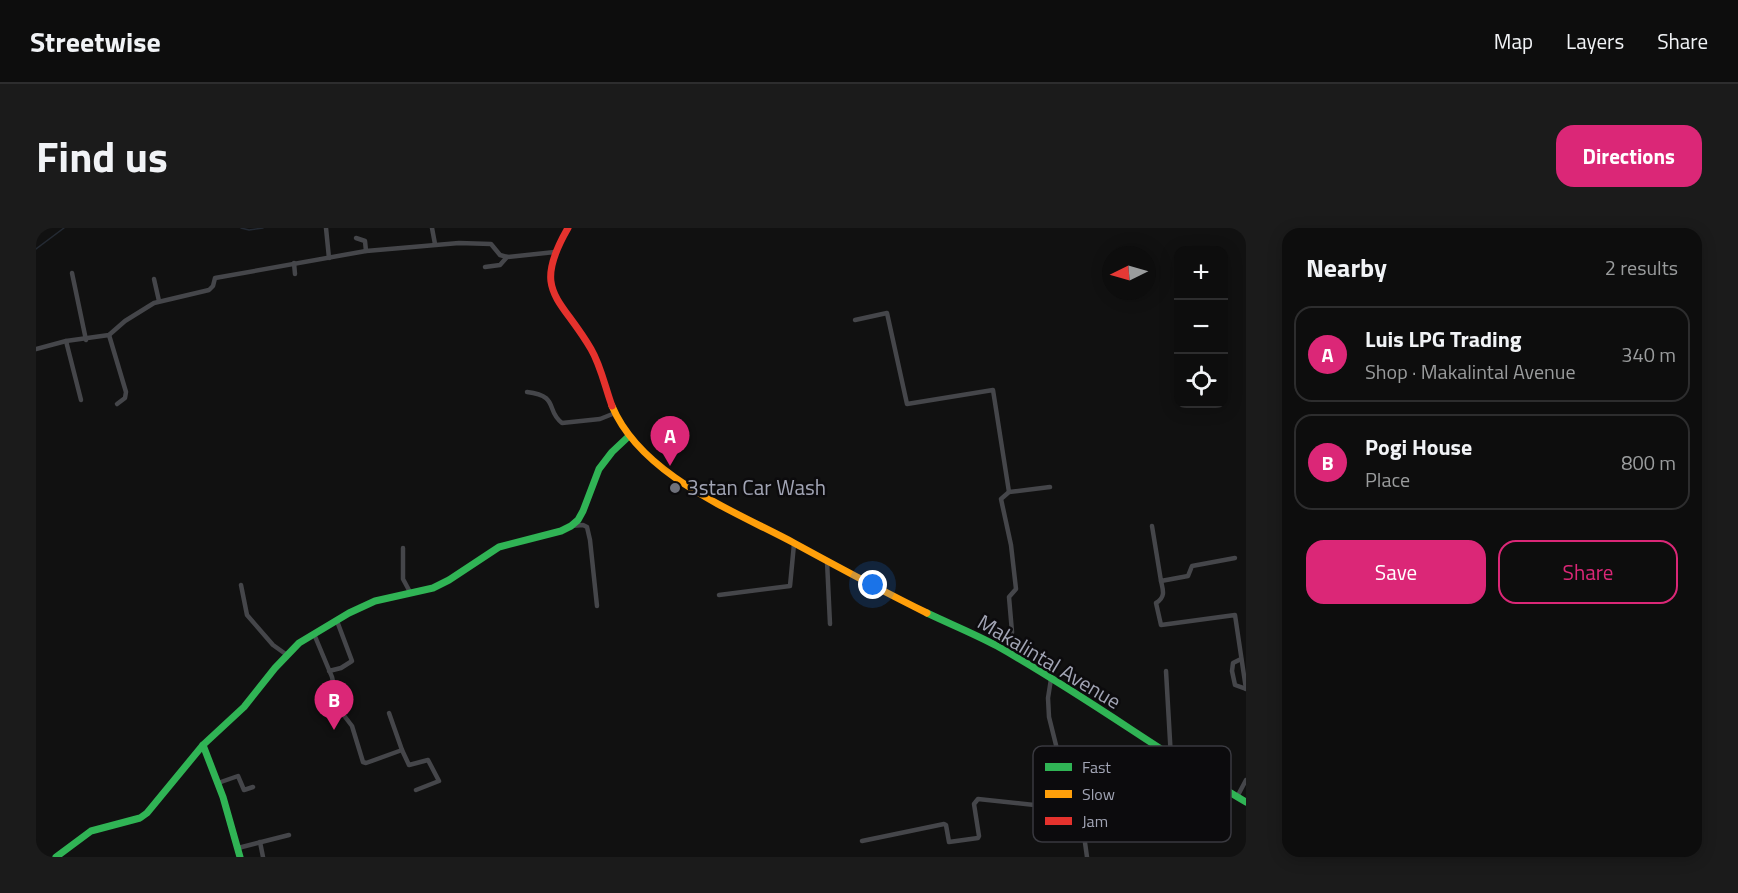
<!DOCTYPE html>
<meta charset="utf-8">
<style>
:root{--surface:#0d0d0d;--page:#1b1b1b;--text:#f1f3f6;--muted:#9a9c9d;--line:#2d2d2e;--accent:#db2777}
body{margin:0;font-family:"Titillium Web",sans-serif;background:var(--page);color:var(--text)}
.controls{position:absolute;right:18px;top:18px;display:grid;overflow:hidden;border-radius:12px;box-shadow:0 3px 15px #0003}
.controls button{width:54px;height:54px;display:grid;place-items:center;padding:0;border:0;border-bottom:2px solid var(--line);background:var(--surface);color:var(--text);font:30px sans-serif}
.compass{position:absolute;left:1066px;top:18px;width:54px;height:54px;border-radius:50%;background:var(--surface);box-shadow:0 3px 15px #0003;rotate:265deg}
.you{position:absolute;left:837px;top:357px;width:21px;height:21px;margin:-15px;border:4px solid #fff;border-radius:50%;background:#1a73e8;box-shadow:0 0 0 9px #1a73e833}
.badge{display:grid;place-items:center;width:39px;height:39px;border-radius:50%;background:var(--accent);color:#fff;font-size:20px;font-weight:700}
.pin{position:absolute;translate:-50% -50px;filter:drop-shadow(0 2px 3px #0008)}
.pin::after{content:'';position:absolute;top:32px;width:21px;height:18px;background:inherit;clip-path:polygon(0 0,100% 0,50% 100%)}
.list{margin:0;padding:0;list-style:none}
h2{display:flex;justify-content:space-between;align-items:center;height:78px;margin:0;padding:0 24px;font-size:26px}
h2 small{font-size:20px;font-weight:400;color:var(--muted)}
.list li{display:grid;grid-template-columns:39px 1fr auto;gap:18px;align-items:center;box-sizing:border-box;height:96px;margin:0 12px 12px;padding:0 12px;border:2px solid var(--line);border-radius:18px}
.list b{display:block;font-size:22px;white-space:nowrap}
.list p{margin:0;font-size:20px;white-space:nowrap;color:var(--muted)}
.list em{font-size:20px;font-style:normal;color:var(--muted)}
.actions{display:flex;gap:12px;padding:18px 24px}
.actions a{flex:1;padding:14px 0;border:2px solid var(--accent);border-radius:18px;text-align:center;font-size:21px;color:var(--accent)}
.actions .main{background:var(--accent);color:#fff}
.icon{flex:none;width:33px;height:33px;fill:none;stroke:currentColor;stroke-width:2;stroke-linecap:round;stroke-linejoin:round}
.map{position:relative;flex:none;width:1210px;height:629px;overflow:hidden;border-radius:18px}
header{display:flex;align-items:center;gap:36px;box-sizing:border-box;height:84px;padding:0 30px;background:var(--surface);border-bottom:2px solid var(--line)}
header strong{font-size:28px}
nav{display:flex;gap:33px;margin-inline-start:auto;font-size:21px}
.intro{display:flex;align-items:center;justify-content:space-between;box-sizing:border-box;height:144px;padding:0 36px}
h1{margin:0;font-size:42px}
.button{padding:15px 27px;border-radius:18px;background:var(--accent);color:#fff;font-size:21px;font-weight:700}
main{display:flex;gap:36px;padding:0 36px}
aside{flex:1;background:var(--surface);border-radius:18px;box-shadow:0 3px 15px #0003}
.map>svg:first-child{display:block}
.lines{fill:none;stroke-linecap:round;stroke-linejoin:round}
.stream{stroke:#242a33;stroke-width:1.5}
.street{stroke:#45464a;stroke-width:4.5}
.fast{stroke:#30b455;stroke-width:7}
.slow{stroke:#ff9f0a;stroke-width:7}
.jam{stroke:#e5322d;stroke-width:7}
.poi-dot{fill:#6f717b;stroke:#0c0b0d;stroke-width:2}
.labels{text-anchor:middle;stroke-width:5;stroke-linejoin:round;paint-order:stroke}
.poi-label{font-size:21px;fill:#a1a4b4;stroke:#0c0b0d;text-anchor:start}
.street-label{font-size:21px;fill:#a1a4b4;stroke:#0c0b0d}
.key{fill:#0c0b0d;stroke:#39393f;stroke-width:1.5}
.key-label{font-size:16px;fill:#a1a4b4}
</style>
<header>
<strong>Streetwise</strong>
<nav><a>Map</a><a>Layers</a><a>Share</a></nav>
</header>
<div class="intro"><h1>Find us</h1><a class="button">Directions</a></div>
<main>
<div class="map">
<svg width="1210" height="629" viewBox="0 0 1210 629">
<rect width="100%" height="100%" fill="#111"/>
<g class="lines">
<g class="stream">
<path d="M 205,0 L 213,2 L 227,0"/>
<path d="M 0,21 L 28,0"/>
</g>
<g class="street">
<path d="M 290,0 L 293,30"/>
<path d="M 396,0 L 399,16"/>
<path d="M 320,10 L 329,13 L 330,23"/>
<path d="M 258,35 L 259,46"/>
<path d="M 449,39 L 464,37 L 471,29"/>
<path d="M 36,45 L 50,112"/>
<path d="M 118,51 L 123,73"/>
<path d="M 819,92 L 851,85 L 871,176 L 957,162 L 973,264"/>
<path d="M 73,107 L 90,164 L 89,170 L 81,176"/>
<path d="M 30,113 L 45,172"/>
<path d="M 0,121 L 30,113 L 73,107 L 89,93 L 118,75 L 173,62 L 177,58 L 179,50 L 330,23 L 423,15 L 455,16 L 464,27 L 471,29 L 519,24"/>
<path d="M 491,164 C 524,168 509,182 526,195 L 564,191 L 579,185"/>
<path d="M 535,298 L 547,297 L 551,299 L 554,312 L 561,378"/>
<path d="M 1116,298 L 1125,353 L 1152,348 L 1156,338 L 1199,330"/>
<path d="M 367,320 L 367,351 L 374,364"/>
<path d="M 791,333 L 794,396"/>
<path d="M 1125,353 C 1127,362 1130,369 1120,375 L 1125,397 L 1199,387 L 1210,461"/>
<path d="M 205,357 L 211,387 L 237,417 L 251,427"/>
<path d="M 683,367 L 754,358 L 758,316"/>
<path d="M 278,406 L 296,449 L 303,481 L 316,498 L 327,534 L 330,535 L 366,522 L 373,537 L 392,532 L 403,553 L 380,562"/>
<path d="M 972,424 L 976,404 L 973,369 L 980,361 L 975,317 L 965,271 L 973,264 L 1014,259"/>
<path d="M 1205,431 L 1197,435 L 1196,443 L 1199,457 L 1210,461"/>
<path d="M 293,443 L 305,440 L 316,433 L 301,393"/>
<path d="M 1130,443 L 1135,530"/>
<path d="M 353,485 L 366,522"/>
<path d="M 182,555 L 202,548 L 208,562 L 217,559"/>
<path d="M 1201,569 L 1210,552"/>
<path d="M 1026,580 L 1032,588 L 1046,593 L 1051,629"/>
<path d="M 826,613 L 908,596 L 910,597 L 913,614 L 942,610 L 943,608 L 938,576 L 942,571 L 1026,580 L 1025,537 L 1013,489 L 1012,470 L 1015,451"/>
<path d="M 224,614 L 227,629"/>
<path d="M 202,620 L 253,607"/>
</g>
<g class="fast">
<path d="M 891,385 C 914,396 939,406 961,418 C 1047,466 1126,525 1210,574"/>
<path d="M 167,517 L 187,569 L 204,629"/>
<path d="M 20,629 L 55,603 L 104,590 L 111,585 L 167,517 L 208,479 L 239,440 L 263,415 L 313,385 L 339,373 L 397,360 L 413,352 L 463,319 L 525,303 L 535,298 L 542,292 L 547,283 L 563,241 L 576,224 L 593,208"/>
</g>
<path class="slow" d="M 576,178 C 605,247 696,282 758,315 C 802,339 846,363 891,385"/>
<path class="jam" d="M 532,0 C 495,64 524,68 555,121 C 565,138 569,159 576,178"/>
</g>
<circle class="poi-dot" cx="639" cy="260" r="6"/>
<g class="labels">
<g class="poi-label">
<text x="651" y="267">3stan Car Wash</text>
</g>
<g class="street-label">
<text transform="translate(1013 434) rotate(31)" y="7">Makalintal Avenue</text>
</g>
</g>
<rect x="997" y="518" width="198" height="96" rx="9" class="key"/>
<rect x="1009" y="535" width="27" height="8" fill="#30b455"/>
<rect x="1009" y="562" width="27" height="8" fill="#ff9f0a"/>
<rect x="1009" y="589" width="27" height="8" fill="#e5322d"/>
<g class="key-label">
<text x="1046" y="545">Fast</text>
<text x="1046" y="572">Slow</text>
<text x="1046" y="599">Jam</text>
</g>
</svg>
<div class="controls">
<button>+</button>
<button>−</button>
<button><svg class="icon" aria-label="locate" viewBox="0 0 24 24"><circle cx="12" cy="12" r="6"/><path d="M12 2v4M12 18v4M2 12h4M18 12h4"/></svg></button>
</div>
<svg class="compass" viewBox="-18 -18 36 36"><path d="M0-13l5 13h-10z" fill="#e53935"/><path d="M0 13l5-13h-10z" fill="#9a9c9d"/></svg>
<div class="you"></div>
<div class="pin badge" style="left:634px;top:238px">A</div>
<div class="pin badge" style="left:298px;top:502px">B</div>
</div>
<aside>
<h2>Nearby<small>2 results</small></h2>
<ul class="list">
<li><span class="badge">A</span><div><b>Luis LPG Trading</b><p>Shop · Makalintal Avenue</p></div><em>340 m</em></li>
<li><span class="badge">B</span><div><b>Pogi House</b><p>Place</p></div><em>800 m</em></li>
</ul>
<div class="actions"><a class="main">Save</a><a>Share</a></div>
</aside>
</main>
